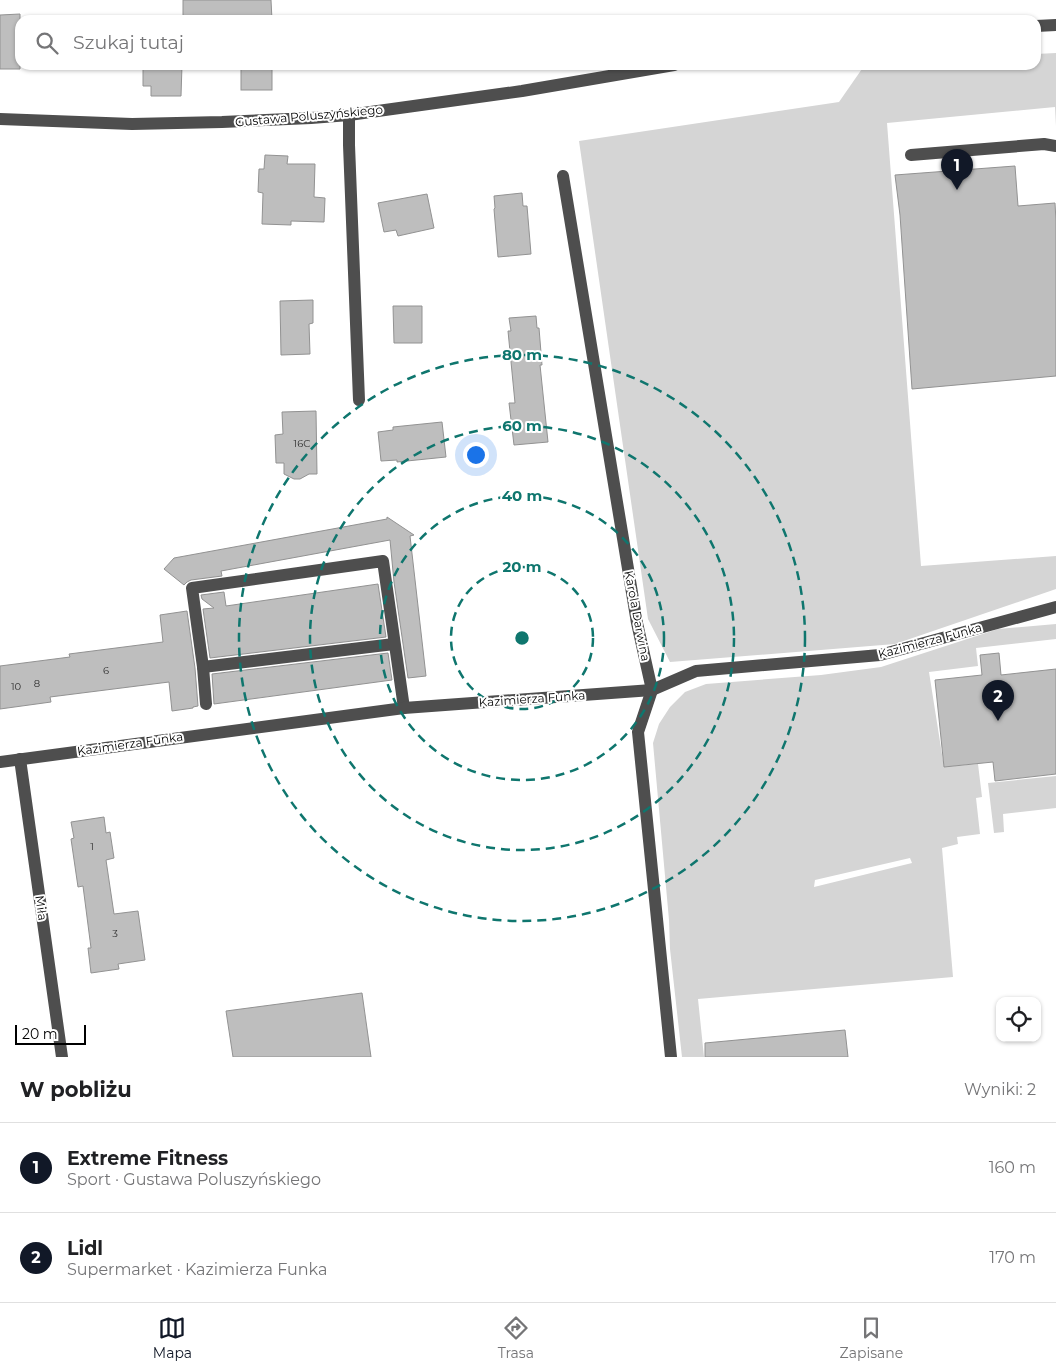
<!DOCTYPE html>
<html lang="pl">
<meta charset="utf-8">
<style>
:root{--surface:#fff;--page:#f6f6f6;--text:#202124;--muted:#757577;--line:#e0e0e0;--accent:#111827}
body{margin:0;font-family:Montserrat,sans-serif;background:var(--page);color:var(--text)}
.controls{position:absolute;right:15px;bottom:15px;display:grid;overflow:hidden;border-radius:10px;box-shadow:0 1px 4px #0004}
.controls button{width:45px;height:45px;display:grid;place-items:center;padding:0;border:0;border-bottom:1px solid var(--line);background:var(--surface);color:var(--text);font:25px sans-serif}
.scale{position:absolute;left:15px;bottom:12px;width:71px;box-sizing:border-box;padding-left:5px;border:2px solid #000;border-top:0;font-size:14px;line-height:18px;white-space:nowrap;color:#000;-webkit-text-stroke:4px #fff;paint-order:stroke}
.you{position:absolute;left:475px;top:454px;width:18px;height:18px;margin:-12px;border:4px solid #fff;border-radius:50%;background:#1a73e8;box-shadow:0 0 0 8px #1a73e833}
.badge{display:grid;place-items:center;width:32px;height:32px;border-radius:50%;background:var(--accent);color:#fff;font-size:16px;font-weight:700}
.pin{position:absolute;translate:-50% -41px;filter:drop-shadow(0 1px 2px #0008)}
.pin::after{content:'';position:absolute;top:26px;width:18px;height:15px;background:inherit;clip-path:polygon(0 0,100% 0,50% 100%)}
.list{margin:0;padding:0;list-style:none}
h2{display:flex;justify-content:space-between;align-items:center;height:65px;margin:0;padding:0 20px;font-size:21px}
h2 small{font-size:16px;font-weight:400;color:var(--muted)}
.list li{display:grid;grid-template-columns:32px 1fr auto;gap:15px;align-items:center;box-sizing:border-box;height:90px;padding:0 20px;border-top:1px solid var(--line)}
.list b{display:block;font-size:19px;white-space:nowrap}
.list p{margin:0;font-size:16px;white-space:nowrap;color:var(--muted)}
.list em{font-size:16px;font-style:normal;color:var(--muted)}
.icon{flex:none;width:28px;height:28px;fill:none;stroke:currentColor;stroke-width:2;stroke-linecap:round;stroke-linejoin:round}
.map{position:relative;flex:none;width:1056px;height:1057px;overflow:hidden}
.search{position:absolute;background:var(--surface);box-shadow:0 1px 4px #0004;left:15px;right:15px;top:15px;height:55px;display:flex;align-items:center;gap:12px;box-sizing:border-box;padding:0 18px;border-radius:15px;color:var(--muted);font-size:19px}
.sheet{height:245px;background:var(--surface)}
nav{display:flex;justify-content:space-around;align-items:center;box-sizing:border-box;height:70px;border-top:1px solid var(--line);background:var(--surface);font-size:14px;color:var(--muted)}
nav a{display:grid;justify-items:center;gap:2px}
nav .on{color:var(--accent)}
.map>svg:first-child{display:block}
.green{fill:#d5d5d5;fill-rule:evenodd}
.building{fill:#bebebe;stroke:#929292}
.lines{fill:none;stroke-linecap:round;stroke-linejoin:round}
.minor{stroke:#4e4e4e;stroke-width:12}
.ring{fill:none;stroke:#0f766e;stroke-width:2.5;stroke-dasharray:9 6}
.labels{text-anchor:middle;stroke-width:4;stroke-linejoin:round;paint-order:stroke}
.number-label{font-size:10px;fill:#303030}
.street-label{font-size:12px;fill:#000;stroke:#fff}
.centre{fill:#0f766e;stroke:#fff;stroke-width:2.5}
.ring-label{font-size:15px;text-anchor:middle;font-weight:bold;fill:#0f766e;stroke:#fff;stroke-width:4;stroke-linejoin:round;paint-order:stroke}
</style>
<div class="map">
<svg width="1056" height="1057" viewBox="0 0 1056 1057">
<rect width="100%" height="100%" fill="#fff"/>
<g class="green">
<path d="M 1056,53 L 1056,126 L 1055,107 L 887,123 L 921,566 L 1056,556 L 1056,589 L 895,644 L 670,662 L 648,619 L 579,141 L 839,102 L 864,66 L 882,65 L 1036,65 L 1036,54 Z"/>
<path d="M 1056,624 L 1056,639 L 976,648 L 978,666 L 929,672 L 944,767 L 978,764 L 982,797 L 976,798 L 980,834 L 957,837 L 958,844 L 942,848 L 953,977 L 698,999 L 704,1057 L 682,1057 L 670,949 L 669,920 L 653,743 L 659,724 L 670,707 L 685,692 L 706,684 L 821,675 L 881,667 L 998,629 ZM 910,858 L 912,863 L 814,887 L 815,880 Z"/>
<path d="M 1056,776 L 1056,808 L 1003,814 L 1004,832 L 994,833 L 988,783 Z"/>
</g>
<g class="building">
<path d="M 183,0 L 271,0 L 272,20 L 183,20 Z"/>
<path d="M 20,14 L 20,69 L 0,69 L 0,15 Z"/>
<path d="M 152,65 L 182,65 L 181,96 L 151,96 L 151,86 L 143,86 L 143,66 L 152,66 Z"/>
<rect x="241" y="65" width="31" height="25"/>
<path d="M 265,155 L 288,156 L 287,164 L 315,164 L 314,197 L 325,198 L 324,222 L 291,221 L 291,225 L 262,224 L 263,193 L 258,192 L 259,169 L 264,169 Z"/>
<path d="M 1015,166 L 1018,206 L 1055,203 L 1056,221 L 1056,376 L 912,389 L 900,215 L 895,175 Z"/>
<path d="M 522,193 L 523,206 L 527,206 L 531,254 L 498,257 L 494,209 L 495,208 L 494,196 Z"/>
<path d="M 427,194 L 434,228 L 398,236 L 396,230 L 384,232 L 378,203 Z"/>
<path d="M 313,300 L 313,323 L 309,324 L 310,354 L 281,355 L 280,301 Z"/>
<path d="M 393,306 L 422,306 L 422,343 L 394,343 Z"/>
<path d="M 536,316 L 537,328 L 539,328 L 542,365 L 540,365 L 548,442 L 514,445 L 509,403 L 515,403 L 508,331 L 511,331 L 509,318 Z"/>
<path d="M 316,411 L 317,474 L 309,474 L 300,479 L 294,479 L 284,474 L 284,463 L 276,463 L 275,435 L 283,434 L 282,412 Z"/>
<path d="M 442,422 L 446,457 L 397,462 L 397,460 L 381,461 L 378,432 L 393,430 L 393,427 Z"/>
<path d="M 387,517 L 414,535 L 410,536 L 426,676 L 408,678 L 394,582 L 390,540 L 221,571 L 222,576 L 191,580 L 187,582 L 184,585 L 164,569 L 174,558 L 387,519 Z"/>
<path d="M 378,584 L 386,637 L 210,658 L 203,609 L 214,608 L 202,599 L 201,595 L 224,592 L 226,606 Z"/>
<path d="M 187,611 L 195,668 L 198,706 L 193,707 L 193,708 L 172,711 L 169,682 L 50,697 L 51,702 L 0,709 L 0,666 L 70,657 L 69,654 L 163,642 L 160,615 Z"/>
<path d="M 388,653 L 392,680 L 214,704 L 212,674 Z"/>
<path d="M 999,653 L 1001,675 L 1056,669 L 1056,774 L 995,781 L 993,762 L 944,767 L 935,680 L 982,675 L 980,655 Z"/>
<path d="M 104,817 L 106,833 L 110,832 L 114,858 L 106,860 L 114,914 L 138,911 L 145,960 L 118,964 L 119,969 L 91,973 L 88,948 L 91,948 L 83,886 L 78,887 L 71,839 L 74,838 L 71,822 Z"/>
<path d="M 362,993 L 371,1057 L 233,1057 L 226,1011 Z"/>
<path d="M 845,1030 L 848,1057 L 705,1057 L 705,1043 Z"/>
</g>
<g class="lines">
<g class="minor">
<path d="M 1036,26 L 1056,25"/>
<path d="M 349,115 L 349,145 L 359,400"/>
<path d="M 0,119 L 132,124 L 222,122 L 311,118 L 349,115 L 522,91 L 674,65"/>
<path d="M 911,155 L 1044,144 L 1056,146"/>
<path d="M 563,176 L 637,623 L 652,690 L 638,732 L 671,1057"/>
<path d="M 203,667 L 394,644"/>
<path d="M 206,704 L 203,667 L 192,588 L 383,561 L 404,708"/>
<path d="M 20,759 L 62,1057"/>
<path d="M 0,762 L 404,708 L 652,690 L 696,671 L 880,655 L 1056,607"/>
</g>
</g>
<g class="ring">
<circle cx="522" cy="638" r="71"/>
<circle cx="522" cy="638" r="142"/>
<circle cx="522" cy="638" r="212"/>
<circle cx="522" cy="638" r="283"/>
</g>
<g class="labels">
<g class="number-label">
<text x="302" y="447">16C</text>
<text x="106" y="674">6</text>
<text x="37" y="687">8</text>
<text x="16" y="690">10</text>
<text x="92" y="850">1</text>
<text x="115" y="937">3</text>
</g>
<g class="street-label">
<text transform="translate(309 116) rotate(-5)" y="4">Gustawa Poluszyńskiego</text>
<text transform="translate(637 616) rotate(79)" y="4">Karola Darwina</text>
<text transform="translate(930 641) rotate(-15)" y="4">Kazimierza Funka</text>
<text transform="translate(532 699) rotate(-4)" y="4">Kazimierza Funka</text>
<text transform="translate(130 744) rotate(-8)" y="4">Kazimierza Funka</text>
<text transform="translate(41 908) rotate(82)" y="4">Miła</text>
</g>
</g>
<circle cx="522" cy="638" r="8" class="centre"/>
<g class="ring-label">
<text x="522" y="360">80 m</text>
<text x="522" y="431">60 m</text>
<text x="522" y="501">40 m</text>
<text x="522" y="572">20 m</text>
</g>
</svg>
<div class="controls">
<button><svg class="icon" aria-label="locate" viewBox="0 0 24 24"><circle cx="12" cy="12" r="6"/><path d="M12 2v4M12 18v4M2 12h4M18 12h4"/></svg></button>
</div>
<div class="scale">20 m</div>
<div class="you"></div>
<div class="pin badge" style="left:957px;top:190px">1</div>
<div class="pin badge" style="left:998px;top:721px">2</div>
<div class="search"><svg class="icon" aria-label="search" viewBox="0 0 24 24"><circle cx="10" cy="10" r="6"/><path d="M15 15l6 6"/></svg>Szukaj tutaj</div>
</div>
<section class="sheet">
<h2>W pobliżu<small>Wyniki: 2</small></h2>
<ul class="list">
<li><span class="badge">1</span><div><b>Extreme Fitness</b><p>Sport · Gustawa Poluszyńskiego</p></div><em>160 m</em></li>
<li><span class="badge">2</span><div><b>Lidl</b><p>Supermarket · Kazimierza Funka</p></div><em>170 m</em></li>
</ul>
</section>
<nav>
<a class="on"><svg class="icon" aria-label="map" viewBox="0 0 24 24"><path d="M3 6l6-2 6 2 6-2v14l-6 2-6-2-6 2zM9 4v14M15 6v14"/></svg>Mapa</a>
<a><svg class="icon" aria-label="directions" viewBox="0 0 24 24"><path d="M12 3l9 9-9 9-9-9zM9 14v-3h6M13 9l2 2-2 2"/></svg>Trasa</a>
<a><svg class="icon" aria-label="saved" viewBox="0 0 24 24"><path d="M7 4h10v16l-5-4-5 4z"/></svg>Zapisane</a>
</nav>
